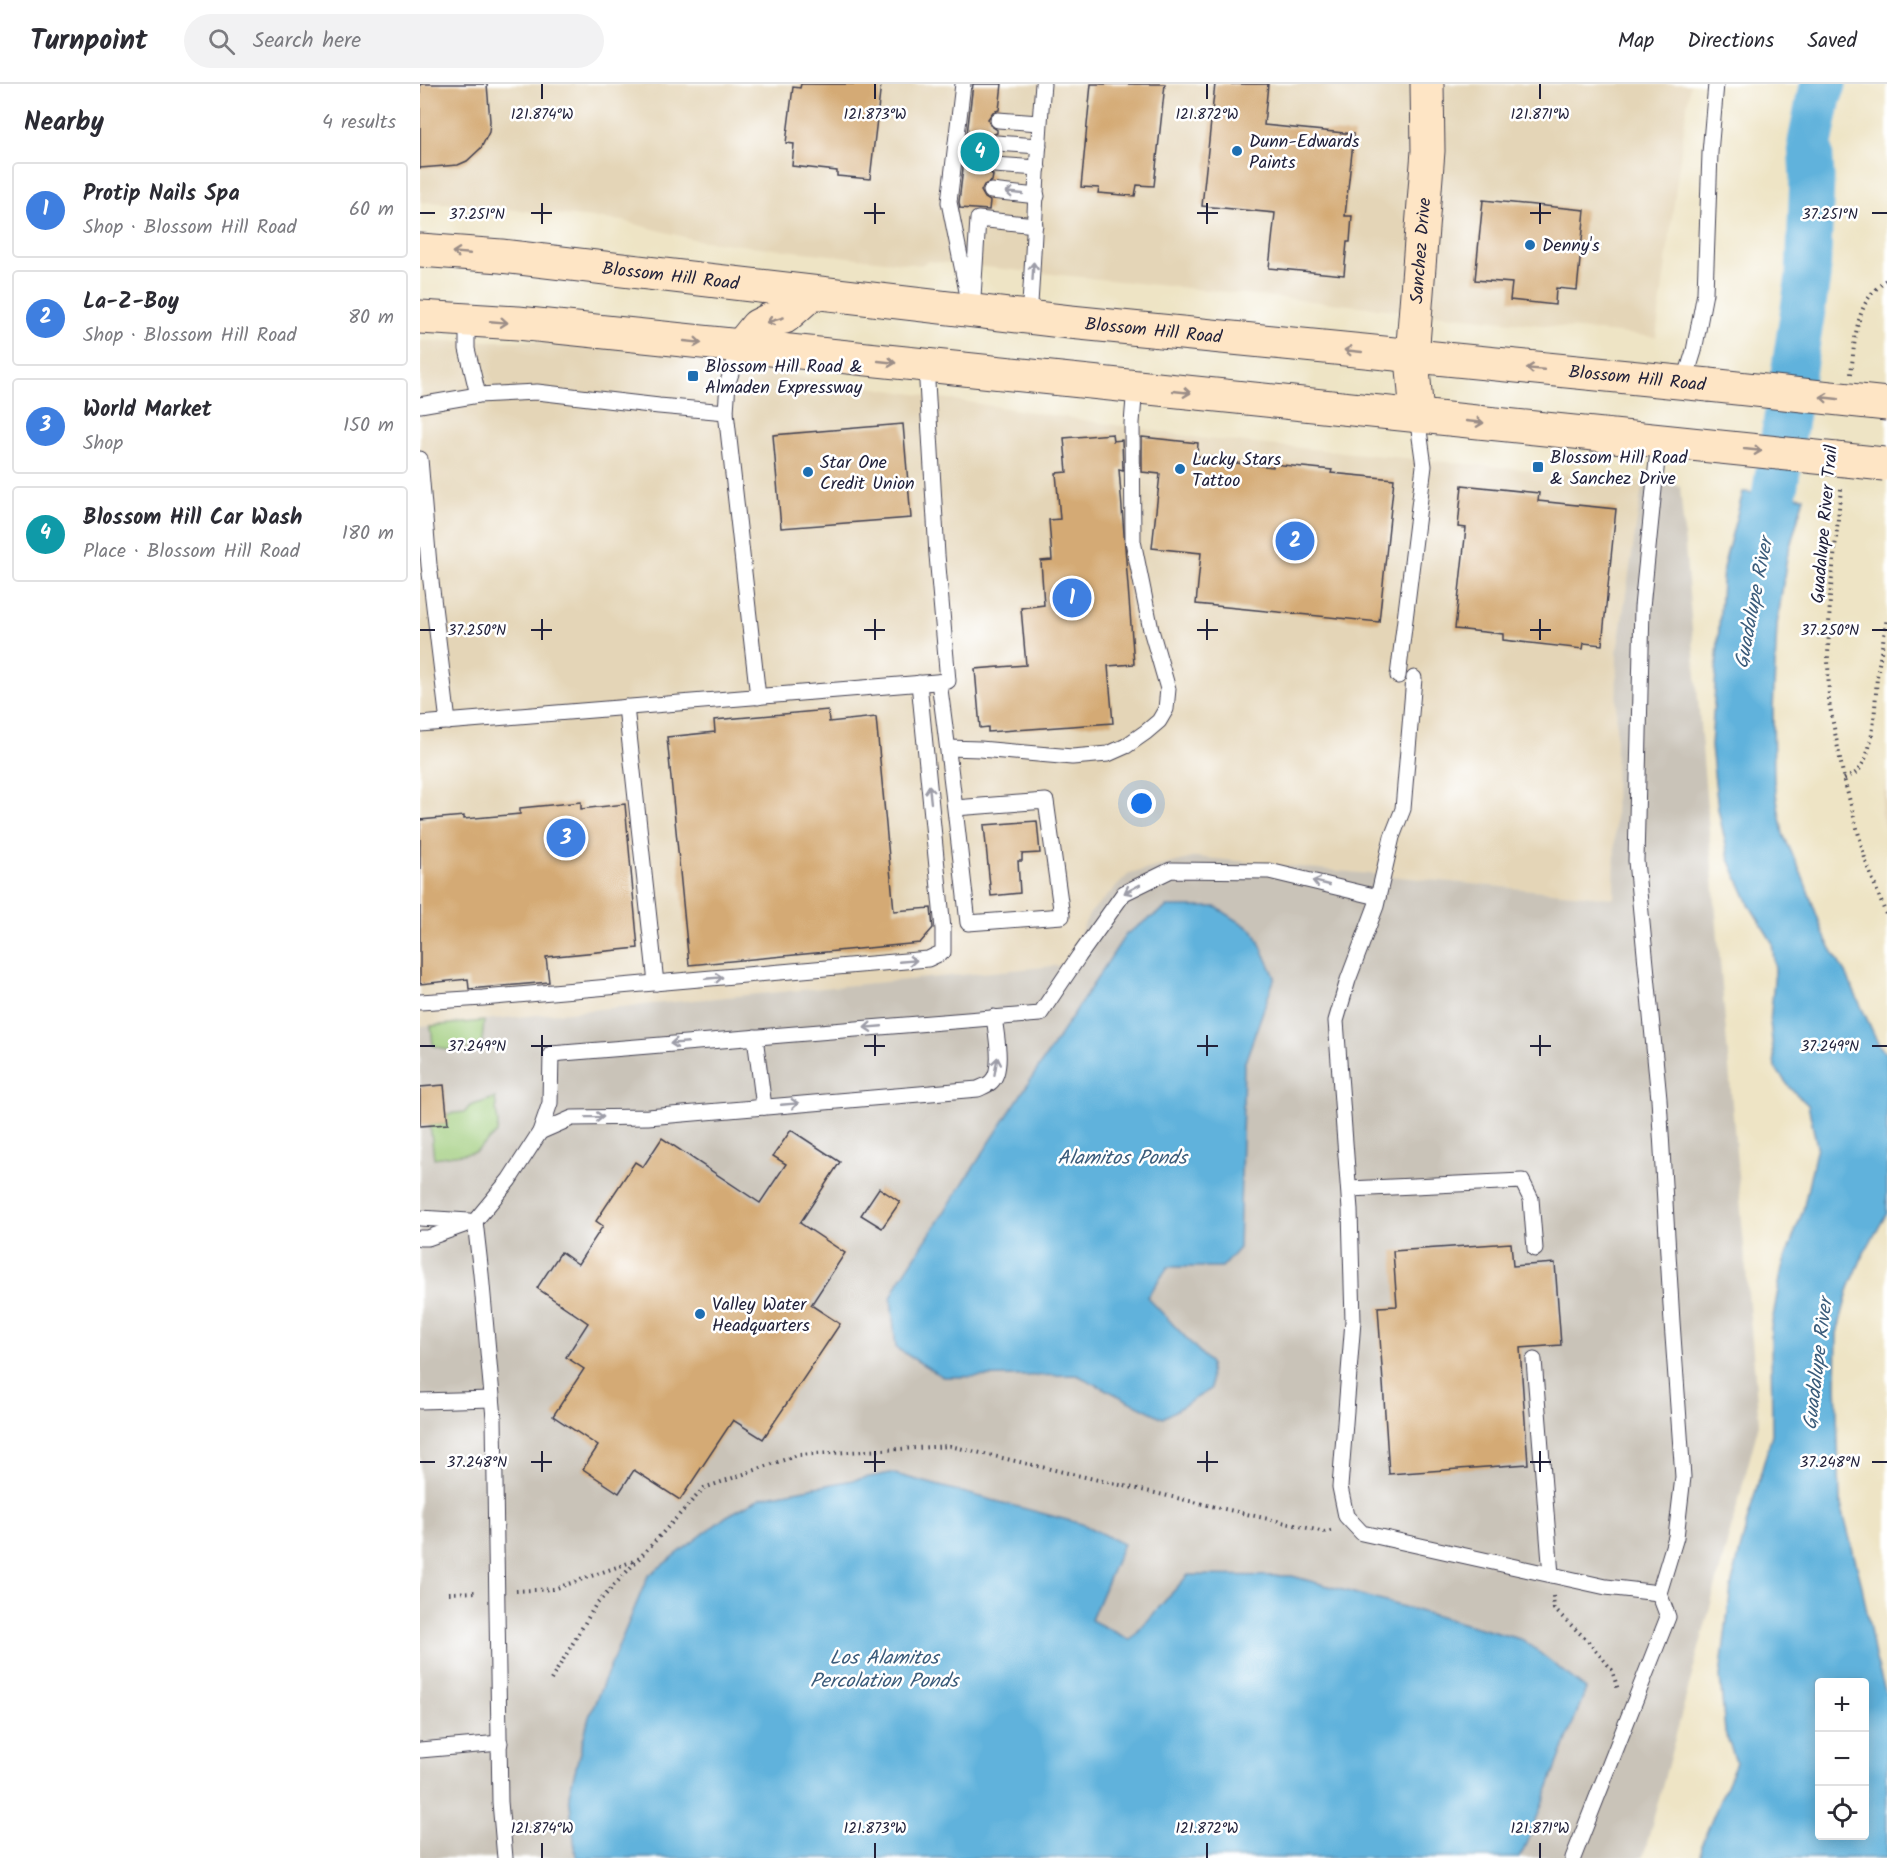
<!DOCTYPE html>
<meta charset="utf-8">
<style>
:root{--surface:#fff;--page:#f2f2f3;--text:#2b2b33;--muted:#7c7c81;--line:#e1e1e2;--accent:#1f6fb2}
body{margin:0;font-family:Kalam,sans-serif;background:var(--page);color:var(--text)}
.controls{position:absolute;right:18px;bottom:18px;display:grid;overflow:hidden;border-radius:6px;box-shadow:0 3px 15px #0003}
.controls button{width:54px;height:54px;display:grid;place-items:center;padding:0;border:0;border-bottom:2px solid var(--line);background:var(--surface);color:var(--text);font:30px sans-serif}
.you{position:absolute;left:722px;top:720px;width:21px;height:21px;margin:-15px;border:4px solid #fff;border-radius:50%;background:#1a73e8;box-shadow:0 0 0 9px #1a73e833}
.badge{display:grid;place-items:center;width:39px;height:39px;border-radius:50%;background:var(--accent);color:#fff;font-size:20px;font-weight:700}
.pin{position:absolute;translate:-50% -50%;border:3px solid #fff;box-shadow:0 2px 6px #0006}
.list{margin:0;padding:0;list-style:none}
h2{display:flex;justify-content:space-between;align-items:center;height:78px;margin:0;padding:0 24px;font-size:26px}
h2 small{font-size:20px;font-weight:400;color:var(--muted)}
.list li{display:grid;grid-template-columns:39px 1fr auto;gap:18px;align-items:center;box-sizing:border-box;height:96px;margin:0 12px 12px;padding:0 12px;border:2px solid var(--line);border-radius:6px}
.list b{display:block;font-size:22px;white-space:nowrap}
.list p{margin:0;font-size:20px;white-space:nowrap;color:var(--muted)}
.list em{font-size:20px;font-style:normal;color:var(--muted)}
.icon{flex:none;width:33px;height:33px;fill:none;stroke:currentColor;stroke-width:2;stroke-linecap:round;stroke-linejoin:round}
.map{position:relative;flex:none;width:1467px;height:1774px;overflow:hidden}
header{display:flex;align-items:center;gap:36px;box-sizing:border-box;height:84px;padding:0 30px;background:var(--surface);border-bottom:2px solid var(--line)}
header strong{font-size:28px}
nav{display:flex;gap:33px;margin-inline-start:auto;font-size:21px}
.search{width:420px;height:54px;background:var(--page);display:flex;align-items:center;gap:15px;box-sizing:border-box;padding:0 21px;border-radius:33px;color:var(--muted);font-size:22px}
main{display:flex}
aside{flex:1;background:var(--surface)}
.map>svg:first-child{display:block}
.built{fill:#e4d5b7}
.industrial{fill:#c9c3b8}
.green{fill:#9dcb79;stroke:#60765a;stroke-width:1.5}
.water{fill:#61b2dc;stroke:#426a8c;stroke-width:1.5;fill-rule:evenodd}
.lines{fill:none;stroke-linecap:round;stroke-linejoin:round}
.river{stroke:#61b2dc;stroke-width:45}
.building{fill:#d4aa75}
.lane-casing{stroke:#413f50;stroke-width:17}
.secondary-casing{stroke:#413f50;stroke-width:35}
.path{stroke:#413f50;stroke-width:4;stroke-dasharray:1.5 4.5;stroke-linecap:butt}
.lane{stroke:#fff;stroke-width:15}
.secondary{stroke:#fee5c5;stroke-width:33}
.secondary-bridge-casing{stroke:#413f50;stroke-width:35;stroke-linecap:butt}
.secondary-bridge{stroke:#fee5c5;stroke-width:33}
.oneway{stroke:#9c9ca7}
.oneway2{stroke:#9b8d87}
.ticks{fill:none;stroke:#22223b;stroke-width:2}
.poi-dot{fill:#1f6fb2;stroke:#fff;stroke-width:2}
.labels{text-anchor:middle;stroke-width:5;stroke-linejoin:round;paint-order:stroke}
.poi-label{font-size:18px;fill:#22223b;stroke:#fff;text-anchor:start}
.street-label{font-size:18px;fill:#22223b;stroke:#fff}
.water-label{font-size:20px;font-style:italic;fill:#3b5c7b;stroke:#fff}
.ticks-label{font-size:15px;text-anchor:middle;fill:#22223b;stroke:#fff;stroke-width:5;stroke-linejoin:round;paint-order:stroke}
</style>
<header>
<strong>Turnpoint</strong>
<div class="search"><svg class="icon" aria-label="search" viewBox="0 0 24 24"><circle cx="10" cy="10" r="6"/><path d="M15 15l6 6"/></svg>Search here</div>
<nav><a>Map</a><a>Directions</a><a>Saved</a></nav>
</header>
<main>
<aside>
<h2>Nearby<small>4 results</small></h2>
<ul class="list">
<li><span class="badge" style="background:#3f7fe0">1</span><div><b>Protip Nails Spa</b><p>Shop · Blossom Hill Road</p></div><em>60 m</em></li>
<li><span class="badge" style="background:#3f7fe0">2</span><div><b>La-Z-Boy</b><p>Shop · Blossom Hill Road</p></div><em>80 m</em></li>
<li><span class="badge" style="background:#3f7fe0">3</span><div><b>World Market</b><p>Shop</p></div><em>150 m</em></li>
<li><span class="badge" style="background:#0f9aa8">4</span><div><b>Blossom Hill Car Wash</b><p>Place · Blossom Hill Road</p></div><em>180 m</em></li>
</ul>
</aside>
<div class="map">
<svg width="1467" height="1774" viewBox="0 0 1467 1774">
<rect width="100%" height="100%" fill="#fff"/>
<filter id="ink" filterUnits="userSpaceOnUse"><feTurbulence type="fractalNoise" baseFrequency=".0167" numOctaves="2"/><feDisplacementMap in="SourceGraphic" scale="12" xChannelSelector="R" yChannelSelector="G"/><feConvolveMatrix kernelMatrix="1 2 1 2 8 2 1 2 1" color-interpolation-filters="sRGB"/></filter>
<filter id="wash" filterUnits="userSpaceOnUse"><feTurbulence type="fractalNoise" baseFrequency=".008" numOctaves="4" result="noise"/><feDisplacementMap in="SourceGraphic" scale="24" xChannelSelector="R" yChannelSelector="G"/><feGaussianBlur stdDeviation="1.35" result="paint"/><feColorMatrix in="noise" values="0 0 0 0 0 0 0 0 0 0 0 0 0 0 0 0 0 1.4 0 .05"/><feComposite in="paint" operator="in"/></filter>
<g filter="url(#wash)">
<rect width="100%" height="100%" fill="#eee4c5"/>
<g class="built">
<path d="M 0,0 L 1270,0 L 1236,253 L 508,177 L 501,181 L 276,156 L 203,137 L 26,119 L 0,118 Z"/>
<path d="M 0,257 L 151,257 L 787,355 L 1223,397 L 1197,569 L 1194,814 L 776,773 L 670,829 L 645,881 L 0,942 Z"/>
<path d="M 1467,694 L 1467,748 L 1460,729 Z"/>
</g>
<path class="industrial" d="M 1223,397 L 1260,402 L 1339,1340 L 1223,1774 L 0,1774 L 0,942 L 644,881 L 670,829 L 709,790 L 776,773 L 1194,814 L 1197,569 Z"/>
<g class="green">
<path d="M 64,937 L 62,958 L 58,963 L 27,966 L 13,961 L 11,942 Z"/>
<path d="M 75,1014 L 78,1040 L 77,1049 L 55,1068 L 14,1074 L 10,1041 L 27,1040 L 27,1030 L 45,1028 L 50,1022 Z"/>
</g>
<g class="water">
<path d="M 1323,408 L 1384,413 L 1367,473 L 1357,541 L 1353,626 L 1354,698 L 1363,750 L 1382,791 L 1406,856 L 1428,894 L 1459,961 L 1467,971 L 1467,1129 L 1444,1169 L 1429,1204 L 1417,1249 L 1416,1300 L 1420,1417 L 1442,1502 L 1455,1572 L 1467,1614 L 1467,1774 L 1281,1774 L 1282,1759 L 1316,1678 L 1305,1648 L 1300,1592 L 1311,1503 L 1328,1434 L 1352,1350 L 1351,1244 L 1362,1184 L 1383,1126 L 1397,1062 L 1388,1021 L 1371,1005 L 1355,984 L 1350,938 L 1355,886 L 1352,858 L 1330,822 L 1309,775 L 1298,725 L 1291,662 L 1303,484 ZM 1400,1598 L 1444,1598 L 1444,1752 L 1400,1752 Z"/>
<path d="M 747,823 L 796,823 L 834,847 L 855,893 L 824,981 L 819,1164 L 802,1183 L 748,1183 L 727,1213 L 790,1279 L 791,1305 L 743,1334 L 657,1291 L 523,1293 L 476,1264 L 471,1214 L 479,1197 L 706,850 Z"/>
<path d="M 471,1389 L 662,1440 L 703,1460 L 671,1536 L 710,1556 L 768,1491 L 872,1492 L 1103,1556 L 1166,1605 L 1107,1760 L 1099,1774 L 156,1774 L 149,1710 L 169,1633 L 228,1492 L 307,1432 L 342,1413 Z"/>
</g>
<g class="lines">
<path class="river" d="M 1342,470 L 1354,412 L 1388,193 L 1392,94 L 1390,59 L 1399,13 L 1404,0"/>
</g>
<g id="blocks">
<g class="building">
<path d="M 0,0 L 67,0 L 70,37 L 69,48 L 61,64 L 47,77 L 38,81 L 0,84 Z"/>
<path d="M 381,0 L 461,0 L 450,95 L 417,92 L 417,87 L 372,82 L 374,60 L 366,59 L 373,3 L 380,4 Z"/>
<path d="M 553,0 L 582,0 L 579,26 L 573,28 L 568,35 L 570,41 L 577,46 L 577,49 L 571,51 L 566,58 L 568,64 L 575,69 L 575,71 L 566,75 L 564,80 L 566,86 L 573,91 L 572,97 L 564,101 L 561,107 L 565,114 L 570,117 L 569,126 L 540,124 L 539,118 Z"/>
<path d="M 671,0 L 745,0 L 734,102 L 717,101 L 715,112 L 678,109 L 679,104 L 661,103 Z"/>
<path d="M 795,0 L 848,0 L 844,41 L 934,50 L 925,132 L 932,132 L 930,158 L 927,158 L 924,191 L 849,184 L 855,129 L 782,122 Z"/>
<path d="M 1063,116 L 1165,126 L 1157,206 L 1136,204 L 1135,221 L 1090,216 L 1092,199 L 1055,196 Z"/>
<path d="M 483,340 L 491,434 L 361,444 L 353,351 Z"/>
<path d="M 692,350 L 693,357 L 702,356 L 703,386 L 699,385 L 714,580 L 688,582 L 693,639 L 568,648 L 568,643 L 560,644 L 555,585 L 606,581 L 601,524 L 624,521 L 621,477 L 632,476 L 629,436 L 640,435 L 636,389 L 647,388 L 644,354 Z"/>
<path d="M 722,353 L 778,359 L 777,372 L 807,375 L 807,378 L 853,383 L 853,380 L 912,386 L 911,389 L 974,395 L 959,538 L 776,520 L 781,469 L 732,464 L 740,390 L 722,388 Z"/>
<path d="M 1042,401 L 1119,409 L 1118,417 L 1196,425 L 1182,561 L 1164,559 L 1163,565 L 1083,556 L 1083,550 L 1035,545 L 1046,444 L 1038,443 Z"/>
<path d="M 408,626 L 409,638 L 456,633 L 474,827 L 511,824 L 513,844 L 500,859 L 269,881 L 247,653 L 295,648 L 294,636 Z"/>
<path d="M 161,718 L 161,725 L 205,720 L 218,864 L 126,873 L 129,898 L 49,905 L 48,895 L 0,900 L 0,736 L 44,732 L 44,735 L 100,730 L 100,724 Z"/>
<path d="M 617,737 L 620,769 L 602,770 L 602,777 L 598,777 L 600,809 L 571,812 L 564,741 Z"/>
<path d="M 24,1001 L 28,1040 L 0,1042 L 0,1003 Z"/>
<path d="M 371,1046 L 420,1078 L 380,1139 L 425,1169 L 391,1221 L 420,1240 L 343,1355 L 313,1336 L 260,1416 L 214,1386 L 199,1409 L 163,1385 L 178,1362 L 133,1332 L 164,1285 L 146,1273 L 168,1239 L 117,1204 L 141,1168 L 158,1180 L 183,1142 L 176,1137 L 215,1078 L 223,1083 L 242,1054 L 340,1119 L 366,1080 L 353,1072 Z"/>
<path d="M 459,1104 L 480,1118 L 462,1144 L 441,1131 Z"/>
<path d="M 1091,1159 L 1093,1182 L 1135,1179 L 1141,1261 L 1100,1264 L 1108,1380 L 969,1390 L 958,1223 L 977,1222 L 973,1167 Z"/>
</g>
</g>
</g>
<g filter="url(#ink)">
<use href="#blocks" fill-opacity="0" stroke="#413f50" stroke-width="1.5"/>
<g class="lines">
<g class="lane-casing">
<g id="lane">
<path d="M 543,0 L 529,118 L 551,227"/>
<path d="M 578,36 L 619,39"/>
<path d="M 576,59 L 619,62"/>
<path d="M 574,81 L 618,84"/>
<path d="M 571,107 L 617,112"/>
<path d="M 553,213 L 558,135 L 615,141"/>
<path d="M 609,233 C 615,156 616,77 623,0"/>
<path d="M 47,236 L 47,265 L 58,311"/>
<path d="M 320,263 L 308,298 L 306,328 L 338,613"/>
<path d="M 1264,299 L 1274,267 L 1285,209 L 1290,69 L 1296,0"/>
<path d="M 0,321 L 58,311 L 117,308 L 239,322 L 306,328"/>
<path d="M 1239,356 L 1222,523 L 1216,777 L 1239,1015 L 1252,1238 L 1263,1393 L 1256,1453 L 1239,1509"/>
<path d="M 0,375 L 9,481 L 28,638"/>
<path d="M 978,592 L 1004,382 L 997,332"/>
<path d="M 994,594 L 983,725 L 972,753 L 956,822 L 928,896 L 916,937 L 930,1126 L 933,1237 L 920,1403 L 926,1432 L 942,1449 L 1186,1503 L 1239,1509 L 1248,1533 L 1153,1774"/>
<path d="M 519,598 C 530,678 539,758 548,839 L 642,832 L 626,717 L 535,724"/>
<path d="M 206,623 L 236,899"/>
<path d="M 0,640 L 528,597 L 517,471 L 506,281"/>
<path d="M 528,664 L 560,665 L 652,673 L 688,670 L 706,662 L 726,648 L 739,637 L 746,625 L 748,605 L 731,546 L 713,457 L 712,339 L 715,303"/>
<path d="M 0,918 L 63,914 L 508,875 L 523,868 L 523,845 L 499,599"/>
<path d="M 335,953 L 344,1023"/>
<path d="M 120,1048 L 152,1034 L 228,1033 L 558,1005 C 562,1003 568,1001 571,998 C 584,986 576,950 574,933"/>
<path d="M 929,1105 L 1102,1097 L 1111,1115 L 1115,1165"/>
<path d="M 0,1134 L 49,1137"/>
<path d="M 55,1137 L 61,1190 L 74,1334 L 80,1718 L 85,1774"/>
<path d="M 0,1154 L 8,1154 L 55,1137 L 89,1096 L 120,1048 L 130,1019 L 131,970 L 620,930 L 659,872 L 704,809 L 751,786 L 849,787 L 958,813"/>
<path d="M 1114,1276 L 1131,1491"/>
<path d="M 0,1317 L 72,1315"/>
<path d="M 0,1666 L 80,1659"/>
</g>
</g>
<g class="secondary-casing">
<g id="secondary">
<path id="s1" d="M 0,166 L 81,172 L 650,238 L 1289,301"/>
<path d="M 0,233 L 98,239 L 1416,375"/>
<path d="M 320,263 L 337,242 L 349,236 L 365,233 L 392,209"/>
<path id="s2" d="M 997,332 L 992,273 L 1008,67 L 1007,0"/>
</g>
</g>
<g class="path">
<path d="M 1431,290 C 1434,264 1435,233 1450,212 C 1454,206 1461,201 1467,195"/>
<path d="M 1421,405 L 1410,513 L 1408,573 L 1409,618 L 1424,695 L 1446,778 L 1467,833"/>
<path d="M 1424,695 C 1432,691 1438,689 1442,681 C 1455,659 1455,619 1457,593 C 1460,573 1464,553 1467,533"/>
<path d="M 96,1507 L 134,1505 L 217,1476"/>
<path d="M 29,1509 L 58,1508"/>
<path d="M 1133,1512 L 1134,1525 L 1167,1556 L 1192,1586 L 1198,1606"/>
<path d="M 131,1596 L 175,1522 L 284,1404 L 378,1371 L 530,1362 L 905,1448 L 915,1446"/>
</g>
<use href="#lane" class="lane"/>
<use href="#secondary" class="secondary"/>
<g class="secondary-bridge-casing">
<g id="secondary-bridge">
<path d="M 1289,301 L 1467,320"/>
<path d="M 1416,375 L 1464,380"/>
</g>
</g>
<use href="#secondary-bridge" class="secondary-bridge"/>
</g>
<defs><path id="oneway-shaft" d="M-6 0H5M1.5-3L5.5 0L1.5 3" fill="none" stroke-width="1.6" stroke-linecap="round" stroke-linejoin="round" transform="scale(1.5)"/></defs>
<g class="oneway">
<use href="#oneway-shaft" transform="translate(594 109) rotate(-174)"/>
<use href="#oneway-shaft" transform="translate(613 187) rotate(-87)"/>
<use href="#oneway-shaft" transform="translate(510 710) rotate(-96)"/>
<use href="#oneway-shaft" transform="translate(901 799) rotate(-166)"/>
<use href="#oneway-shaft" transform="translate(712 805) rotate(152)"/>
<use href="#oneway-shaft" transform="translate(488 877) rotate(-5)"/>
<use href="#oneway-shaft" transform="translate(294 894) rotate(-5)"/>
<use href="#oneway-shaft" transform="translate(453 943) rotate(175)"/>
<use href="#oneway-shaft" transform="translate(259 959) rotate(175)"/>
<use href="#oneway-shaft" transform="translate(576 982) rotate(-80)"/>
<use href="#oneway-shaft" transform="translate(370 1020) rotate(-5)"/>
<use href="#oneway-shaft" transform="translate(175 1033) rotate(-1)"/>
</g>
<g class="oneway2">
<use href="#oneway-shaft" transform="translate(41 169) rotate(-175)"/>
<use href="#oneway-shaft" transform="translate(355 236) rotate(164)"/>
<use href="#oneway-shaft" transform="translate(79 238) rotate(5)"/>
<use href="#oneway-shaft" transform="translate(273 258) rotate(6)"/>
<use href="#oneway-shaft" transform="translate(933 267) rotate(-174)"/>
<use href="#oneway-shaft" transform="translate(467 278) rotate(6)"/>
<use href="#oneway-shaft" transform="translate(1115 285) rotate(-175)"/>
<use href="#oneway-shaft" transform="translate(762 308) rotate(6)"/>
<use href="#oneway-shaft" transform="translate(1409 314) rotate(-174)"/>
<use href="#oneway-shaft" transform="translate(1055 338) rotate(6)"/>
<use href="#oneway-shaft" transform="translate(1333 366) rotate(6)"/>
</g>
</g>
<path class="ticks" d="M 122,0 L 122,15M 455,0 L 455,15M 787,0 L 787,15M 1120,0 L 1120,15M 122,119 L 122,140M 455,119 L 455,140M 787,119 L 787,140M 1120,119 L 1120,140M 0,129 L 15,129M 111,129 L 132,129M 444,129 L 465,129M 777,129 L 798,129M 1110,129 L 1131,129M 1452,129 L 1467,129M 122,535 L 122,556M 455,535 L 455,556M 787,535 L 787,556M 1120,535 L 1120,556M 0,546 L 15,546M 111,546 L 132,546M 444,546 L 465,546M 777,546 L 798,546M 1110,546 L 1131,546M 1452,546 L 1467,546M 122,951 L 122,972M 455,951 L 455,972M 787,951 L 787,972M 1120,951 L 1120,972M 0,962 L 15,962M 111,962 L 132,962M 444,962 L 465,962M 777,962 L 798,962M 1110,962 L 1131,962M 1452,962 L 1467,962M 122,1367 L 122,1388M 455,1367 L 455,1388M 787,1367 L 787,1388M 1120,1367 L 1120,1388M 0,1378 L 15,1378M 111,1378 L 132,1378M 444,1378 L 465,1378M 777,1378 L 798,1378M 1110,1378 L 1131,1378M 1452,1378 L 1467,1378M 122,1759 L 122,1774M 455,1759 L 455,1774M 787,1759 L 787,1774M 1120,1759 L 1120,1774"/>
<g class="poi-dot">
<circle cx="817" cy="67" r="6"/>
<circle cx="1110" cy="161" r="6"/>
<rect x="267" y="286" width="12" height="12" rx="3"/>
<rect x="1112" y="377" width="12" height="12" rx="3"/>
<circle cx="760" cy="385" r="6"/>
<circle cx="388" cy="388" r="6"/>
<circle cx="280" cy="1230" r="6"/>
</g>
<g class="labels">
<g class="poi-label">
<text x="829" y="63">Dunn-Edwards<tspan x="829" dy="21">Paints</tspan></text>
<text x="1122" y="167">Denny's</text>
<text x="285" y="288">Blossom Hill Road &amp;<tspan x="285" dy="21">Almaden Expressway</tspan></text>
<text x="1130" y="379">Blossom Hill Road<tspan x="1130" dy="21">&amp; Sanchez Drive</tspan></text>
<text x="772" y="381">Lucky Stars<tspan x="772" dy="21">Tattoo</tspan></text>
<text x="400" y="384">Star One<tspan x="400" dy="21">Credit Union</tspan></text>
<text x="292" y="1226">Valley Water<tspan x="292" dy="21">Headquarters</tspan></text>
</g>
<g class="street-label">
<text dy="6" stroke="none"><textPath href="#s2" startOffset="166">Sanchez Drive</textPath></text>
<text dy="6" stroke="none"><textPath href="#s1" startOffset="252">Blossom Hill Road</textPath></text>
<text dy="6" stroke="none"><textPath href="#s1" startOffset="738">Blossom Hill Road</textPath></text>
<text dy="6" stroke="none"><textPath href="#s1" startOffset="1224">Blossom Hill Road</textPath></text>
<text transform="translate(1404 440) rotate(-85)" y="6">Guadalupe River Trail</text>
</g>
<g class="water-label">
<text transform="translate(1333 519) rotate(-79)" y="7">Guadalupe River</text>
<text x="702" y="1080">Alamitos Ponds</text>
<text transform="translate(1397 1280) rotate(-83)" y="7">Guadalupe River</text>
<text x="464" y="1580">Los Alamitos<tspan x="464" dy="23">Percolation Ponds</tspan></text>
</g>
</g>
<g class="ticks-label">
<text x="122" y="35">121.874°W</text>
<text x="455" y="35">121.873°W</text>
<text x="787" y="35">121.872°W</text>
<text x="1120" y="35">121.871°W</text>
<text x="57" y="135">37.251°N</text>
<text x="1410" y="135">37.251°N</text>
<text x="57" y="551">37.250°N</text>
<text x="1410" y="551">37.250°N</text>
<text x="57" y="967">37.249°N</text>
<text x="1410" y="967">37.249°N</text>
<text x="57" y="1383">37.248°N</text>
<text x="1410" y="1383">37.248°N</text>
<text x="122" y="1749">121.874°W</text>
<text x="455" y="1749">121.873°W</text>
<text x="787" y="1749">121.872°W</text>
<text x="1120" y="1749">121.871°W</text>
</g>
</svg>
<div class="controls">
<button>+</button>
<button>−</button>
<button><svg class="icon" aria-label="locate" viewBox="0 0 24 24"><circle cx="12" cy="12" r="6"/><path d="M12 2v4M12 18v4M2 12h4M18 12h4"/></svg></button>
</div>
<div class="you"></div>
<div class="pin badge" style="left:652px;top:514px;background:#3f7fe0">1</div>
<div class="pin badge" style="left:875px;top:457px;background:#3f7fe0">2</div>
<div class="pin badge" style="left:146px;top:754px;background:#3f7fe0">3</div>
<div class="pin badge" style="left:560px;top:68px;background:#0f9aa8">4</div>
</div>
</main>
